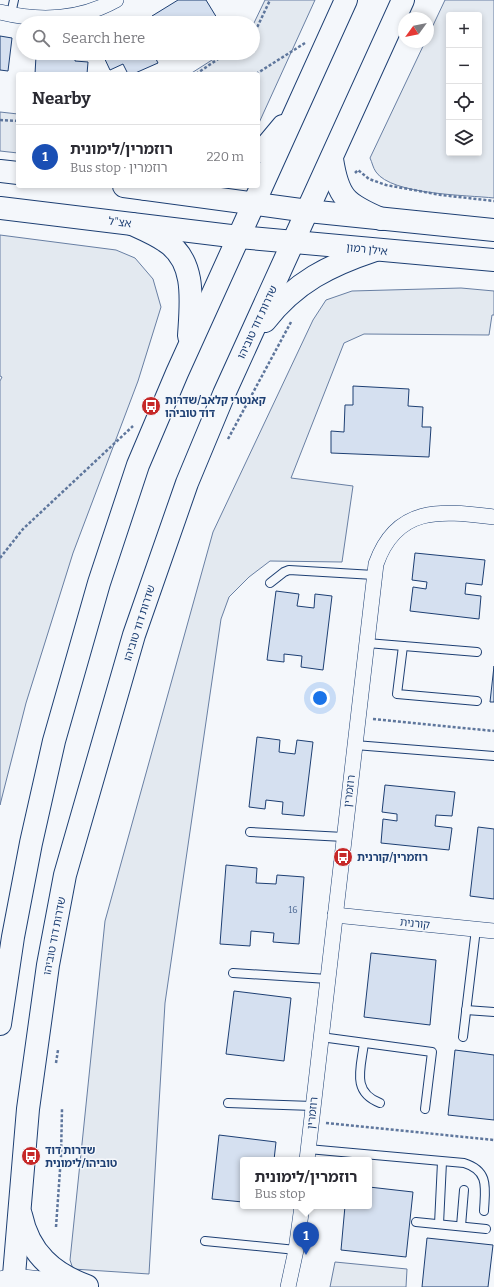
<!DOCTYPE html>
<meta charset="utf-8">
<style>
:root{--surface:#fff;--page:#f2f2f3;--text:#2b2b33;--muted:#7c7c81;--line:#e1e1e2;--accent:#0b8043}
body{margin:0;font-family:Bitter,"Noto Sans Hebrew",serif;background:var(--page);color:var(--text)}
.controls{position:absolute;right:12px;top:12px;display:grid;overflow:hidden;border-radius:4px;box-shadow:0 2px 6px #0003}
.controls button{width:36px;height:36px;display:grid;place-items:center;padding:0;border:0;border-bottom:1px solid var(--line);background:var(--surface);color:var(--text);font:20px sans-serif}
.compass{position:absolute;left:398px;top:12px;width:36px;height:36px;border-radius:50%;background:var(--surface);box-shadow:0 2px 6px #0003;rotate:237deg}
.you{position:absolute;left:320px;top:698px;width:14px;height:14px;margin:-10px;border:3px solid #fff;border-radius:50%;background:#1a73e8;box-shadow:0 0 0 6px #1a73e833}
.badge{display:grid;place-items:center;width:26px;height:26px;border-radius:50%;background:var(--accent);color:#fff;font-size:13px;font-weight:700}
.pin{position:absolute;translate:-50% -33px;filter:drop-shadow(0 1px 2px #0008)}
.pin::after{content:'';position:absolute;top:21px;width:14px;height:12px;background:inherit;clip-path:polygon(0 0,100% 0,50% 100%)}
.popup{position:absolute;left:240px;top:1157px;width:132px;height:52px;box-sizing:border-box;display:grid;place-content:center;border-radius:4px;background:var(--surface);filter:drop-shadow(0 1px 3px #0005);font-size:13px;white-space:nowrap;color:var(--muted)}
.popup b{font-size:15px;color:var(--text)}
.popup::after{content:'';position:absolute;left:50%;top:100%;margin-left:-8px;border:8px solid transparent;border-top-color:var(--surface)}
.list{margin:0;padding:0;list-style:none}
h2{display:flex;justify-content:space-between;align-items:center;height:52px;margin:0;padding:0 16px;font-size:17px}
h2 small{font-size:13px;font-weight:400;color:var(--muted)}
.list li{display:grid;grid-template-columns:26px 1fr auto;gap:12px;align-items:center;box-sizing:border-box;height:64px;padding:0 16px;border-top:1px solid var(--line)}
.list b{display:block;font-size:15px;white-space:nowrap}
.list p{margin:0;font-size:13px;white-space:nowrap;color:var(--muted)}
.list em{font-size:13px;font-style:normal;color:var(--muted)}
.icon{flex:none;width:22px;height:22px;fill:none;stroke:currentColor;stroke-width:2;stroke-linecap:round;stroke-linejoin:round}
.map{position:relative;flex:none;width:494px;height:1287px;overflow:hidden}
.search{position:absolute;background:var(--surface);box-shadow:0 2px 6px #0003;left:16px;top:16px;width:244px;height:44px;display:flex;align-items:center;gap:10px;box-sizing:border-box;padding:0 14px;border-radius:22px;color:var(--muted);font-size:15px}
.panel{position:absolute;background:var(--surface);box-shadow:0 2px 6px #0003;left:16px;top:72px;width:244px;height:116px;border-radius:4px}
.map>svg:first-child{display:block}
.green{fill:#e3e9f0;stroke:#687fa3;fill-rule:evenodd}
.building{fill:#d5e0f0;stroke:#1d3f73}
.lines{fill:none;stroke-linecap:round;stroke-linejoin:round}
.service-casing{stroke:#1d3f73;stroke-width:10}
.minor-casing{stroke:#1d3f73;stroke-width:16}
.tertiary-casing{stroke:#1d3f73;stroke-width:20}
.primary-casing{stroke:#1d3f73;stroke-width:24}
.trunk-casing{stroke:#1d3f73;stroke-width:24}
.path{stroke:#5e769c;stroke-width:2.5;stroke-dasharray:3 2;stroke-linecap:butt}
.service{stroke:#f4f7fb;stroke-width:8}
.minor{stroke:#f4f7fb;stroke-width:15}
.tertiary{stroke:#f4f7fb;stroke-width:19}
.primary{stroke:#f4f7fb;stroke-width:22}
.trunk{stroke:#f4f7fb;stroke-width:22}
.labels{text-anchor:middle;stroke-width:3;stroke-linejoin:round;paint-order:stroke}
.number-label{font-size:9px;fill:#4b6792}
.street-label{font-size:11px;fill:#1d3f73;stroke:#f4f7fb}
.poi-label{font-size:11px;font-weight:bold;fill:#1d3f73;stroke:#f4f7fb;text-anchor:start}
</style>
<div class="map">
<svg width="494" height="1287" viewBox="0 0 494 1287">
<rect width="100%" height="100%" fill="#f4f7fb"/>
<g class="green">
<path d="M 265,0 L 315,0 L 258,125 L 258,74 L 190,74 L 223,53 L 253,53 L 253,25 Z"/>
<path d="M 445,0 L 494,0 L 494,198 C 467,195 392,195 376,172 C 373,168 372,162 370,158 L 425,42 L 428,42 L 428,36 ZM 449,15 L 479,15 L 479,153 L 449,153 Z"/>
<path d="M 0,112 L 18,114 L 18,153 L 0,151 Z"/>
<path d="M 0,235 L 116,250 L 135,258 L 153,279 L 161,307 L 138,381 L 73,553 L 26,703 L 0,805 L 0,381 L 2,377 L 0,376 Z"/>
<path d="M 461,288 L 494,291 L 494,315 L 492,315 L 489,335 L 364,334 L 344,343 L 291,478 L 353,486 L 342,562 L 270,561 L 249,577 L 229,597 L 221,619 L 165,1003 L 149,1274 L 73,1269 L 70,1260 L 105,921 L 213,532 L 313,320 L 326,300 L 352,291 Z"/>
<path d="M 335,1262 L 407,1269 L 406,1287 L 330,1287 Z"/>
</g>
<g class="building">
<path d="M 178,0 L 206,0 L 220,23 L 157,23 L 152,16 Z"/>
<path d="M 0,36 L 12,38 L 8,71 L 0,70 Z"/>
<path d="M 45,53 L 75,53 L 75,61 L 88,62 L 87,74 L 35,74 L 36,56 L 45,57 Z"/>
<path d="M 102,53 L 153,53 L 158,63 L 133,74 L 128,74 L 123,64 L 110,70 Z"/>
<path d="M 353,386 L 409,389 L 408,406 L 423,407 L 422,427 L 431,427 L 429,457 L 331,453 L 331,431 L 344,432 L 345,405 L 353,405 Z"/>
<path d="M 415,553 L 485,560 L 482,585 L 466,583 L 465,594 L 481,596 L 479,619 L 410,611 L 413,587 L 426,589 L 427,582 L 412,580 Z"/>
<path d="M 276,591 L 299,594 L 297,606 L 314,608 L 315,594 L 332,596 L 323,670 L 301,667 L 302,656 L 284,654 L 284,662 L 267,660 Z"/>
<path d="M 494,666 L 494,702 L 490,702 Z"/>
<path d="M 257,737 L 280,740 L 279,752 L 295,754 L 297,740 L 313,742 L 304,816 L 282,814 L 283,802 L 266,800 L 265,809 L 249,807 Z"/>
<path d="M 385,785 L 455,792 L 452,816 L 436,815 L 435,826 L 452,828 L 449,850 L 381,843 L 383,819 L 397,821 L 397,814 L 382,812 Z"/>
<path d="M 478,827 L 494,829 L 494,899 L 470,896 Z"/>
<path d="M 226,865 L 257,868 L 256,883 L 276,884 L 277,875 L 304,877 L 299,944 L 273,942 L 274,933 L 251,931 L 250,946 L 220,944 Z"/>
<path d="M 371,953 L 436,960 L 430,1025 L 364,1017 Z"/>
<path d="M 234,991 L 291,998 L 284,1061 L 226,1054 Z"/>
<path d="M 455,1050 L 494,1055 L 494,1120 L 448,1115 Z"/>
<path d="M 219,1135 L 276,1142 L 274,1160 L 243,1160 L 243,1202 L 212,1199 Z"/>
<path d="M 369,1187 L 413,1192 L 406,1257 L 341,1250 L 345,1206 L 369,1206 Z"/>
<path d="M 427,1238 L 493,1245 L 488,1287 L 422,1287 Z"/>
</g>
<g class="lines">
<g class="service-casing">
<g id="service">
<path d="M 11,14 L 14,0"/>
<path d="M 270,583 L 284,572 L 289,570 L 374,575"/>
<path d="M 367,643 L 477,652"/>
<path d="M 403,646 L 397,694 L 477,701"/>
<path d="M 355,745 L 494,756"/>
<path d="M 250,832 L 344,837"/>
<path d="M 233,973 L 328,979"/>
<path d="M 466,1010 L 494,1012"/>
<path d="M 321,1037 L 432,1052 L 425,1109"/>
<path d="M 463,1037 L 476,929"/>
<path d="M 364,1043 C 361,1068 351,1092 380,1103"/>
<path d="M 228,1103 L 313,1106"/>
<path d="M 308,1149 L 464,1163 C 490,1171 485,1189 484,1211"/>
<path d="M 416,1222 L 486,1229"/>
<path d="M 439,1224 L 442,1162"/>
<path d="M 461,1226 L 464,1190"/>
<path d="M 205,1241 L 296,1250"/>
</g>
</g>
<g class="minor-casing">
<g id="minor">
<path d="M 0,12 C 40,22 80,20 116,0"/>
<path d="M 335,915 L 494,931"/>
<path d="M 307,1160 L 376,564 C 397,504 443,511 494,517"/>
<path d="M 288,1287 L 296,1250 L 302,1206"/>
</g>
</g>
<g class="tertiary-casing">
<path id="tertiary" d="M 0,1281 L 13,1278 L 80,1285"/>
</g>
<g class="primary-casing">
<g id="primary">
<path d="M 0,171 L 18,173"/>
<path d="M 124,186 L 308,211 L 494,230"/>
<path d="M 0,208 L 239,237 L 494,260"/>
</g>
</g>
<g class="trunk-casing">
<g id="trunk">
<path d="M 258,152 L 268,144 L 283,126"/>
<path d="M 332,159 C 338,198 346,204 381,219"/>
<path d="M 145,189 L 175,186"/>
<path d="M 132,224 C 143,229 155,234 165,241 C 197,261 191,303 189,336"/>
<path d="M 265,321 C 295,282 330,265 375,250"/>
<path d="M 0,1024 L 13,937 L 31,843 L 54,741 L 99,583 L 138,465 L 177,373 L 346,0"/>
<path d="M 21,1215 C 29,1253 53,1274 87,1286"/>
<path d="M 13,1287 L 28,1109 L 48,965 L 65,875 L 134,635 L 187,483 L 224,394 L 403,0"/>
</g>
</g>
<g class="path">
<path d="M 253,36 L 270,0"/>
<path d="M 196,74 L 227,53"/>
<path d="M 256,74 L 305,43"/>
<path d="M 0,120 L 18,121"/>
<path d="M 355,173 L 358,170 L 369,179 L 386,185 L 441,195 L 494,201"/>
<path d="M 228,439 L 291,322"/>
<path d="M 0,558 L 23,529 L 133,426"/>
<path d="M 373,719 L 494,731"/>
<path d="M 56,1063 L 58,1050"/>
<path d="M 326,1123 L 494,1140"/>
<path d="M 56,1227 L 61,1156 L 62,1109"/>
</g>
<use href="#service" class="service"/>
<use href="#minor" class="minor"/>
<use href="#tertiary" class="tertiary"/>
<use href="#primary" class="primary"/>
<use href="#trunk" class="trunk"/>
</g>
<defs>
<g id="bus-disc" transform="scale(1)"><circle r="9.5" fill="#c62828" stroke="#f4f7fb"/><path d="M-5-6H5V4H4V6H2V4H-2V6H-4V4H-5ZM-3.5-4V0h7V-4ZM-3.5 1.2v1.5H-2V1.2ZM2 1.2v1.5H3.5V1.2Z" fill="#fff"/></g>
</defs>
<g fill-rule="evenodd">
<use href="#bus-disc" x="151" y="406"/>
<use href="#bus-disc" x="343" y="857"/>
<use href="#bus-disc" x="31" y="1156"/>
</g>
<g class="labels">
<g class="number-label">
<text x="293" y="913">16</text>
</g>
<g class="street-label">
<text transform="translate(120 222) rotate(7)" y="4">אצ"ל</text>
<text transform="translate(367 249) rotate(6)" y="4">אילן רמון</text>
<text transform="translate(257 322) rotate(-65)" y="4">שדרות דוד טוביהו</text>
<text transform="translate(139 623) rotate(-72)" y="4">שדרות דוד טוביהו</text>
<text transform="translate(349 791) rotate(-83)" y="4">רוזמרין</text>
<text transform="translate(415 923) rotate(6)" y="4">קורנית</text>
<text transform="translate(54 936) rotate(-79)" y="4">שדרות דוד טוביהו</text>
<text transform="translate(312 1113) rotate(-84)" y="4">רוזמרין</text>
</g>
<g class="poi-label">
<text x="165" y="404">קאנטרי קלאב/שדרות<tspan x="165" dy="13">דוד טוביהו</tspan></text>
<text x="357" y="861">רוזמרין/קורנית</text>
<text x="45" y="1154">שדרות דוד<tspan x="45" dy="13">טוביהו/לימונית</tspan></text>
</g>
</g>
</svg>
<div class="controls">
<button>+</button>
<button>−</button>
<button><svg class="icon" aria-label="locate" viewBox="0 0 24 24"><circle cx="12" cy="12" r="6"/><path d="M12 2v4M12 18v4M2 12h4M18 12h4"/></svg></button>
<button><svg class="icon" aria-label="layers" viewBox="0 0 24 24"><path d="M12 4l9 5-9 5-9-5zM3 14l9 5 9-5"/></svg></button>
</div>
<svg class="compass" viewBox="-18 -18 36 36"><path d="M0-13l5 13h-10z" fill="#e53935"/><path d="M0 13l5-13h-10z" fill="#7c7c81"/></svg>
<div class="you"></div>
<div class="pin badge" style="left:306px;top:1255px;background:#1a4fb4">1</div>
<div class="popup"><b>רוזמרין/לימונית</b>Bus stop</div>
<div class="search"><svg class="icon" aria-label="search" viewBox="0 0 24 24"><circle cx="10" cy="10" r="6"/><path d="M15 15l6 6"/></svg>Search here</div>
<section class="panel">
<h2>Nearby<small></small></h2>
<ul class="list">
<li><span class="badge" style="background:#1a4fb4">1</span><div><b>רוזמרין/לימונית</b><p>Bus stop · רוזמרין</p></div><em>220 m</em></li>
</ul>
</section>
</div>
